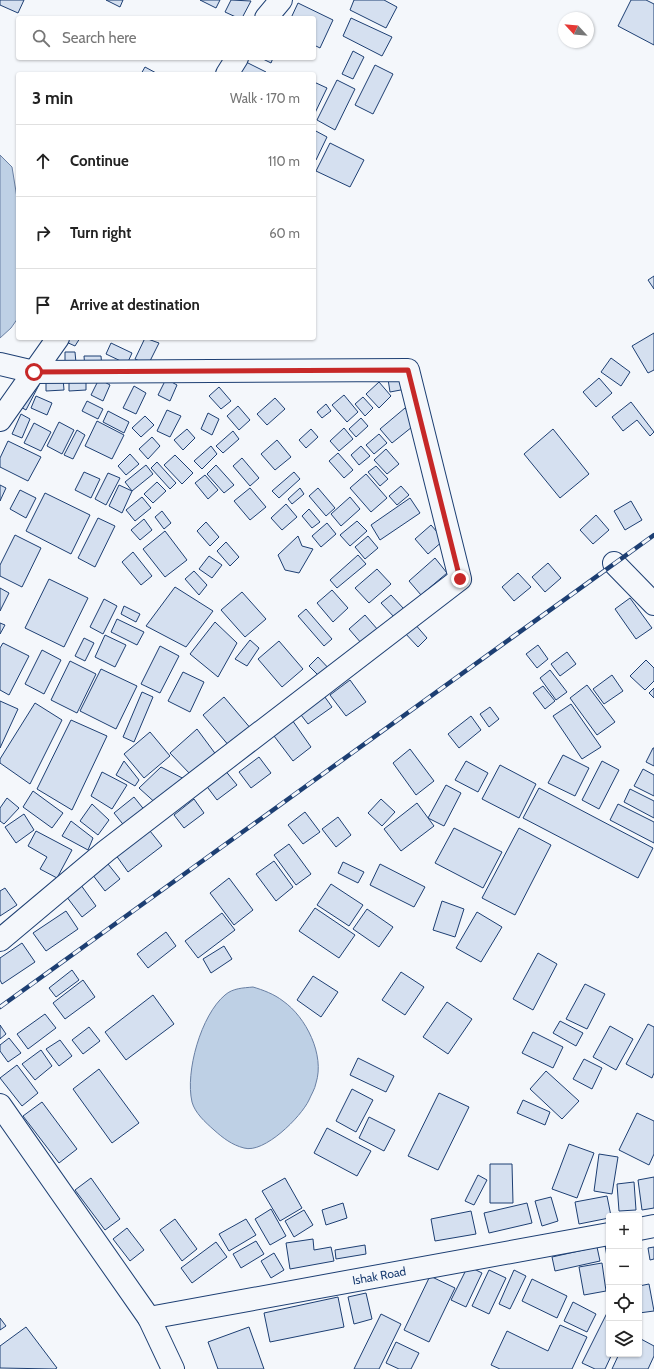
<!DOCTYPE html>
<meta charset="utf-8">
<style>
:root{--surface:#fff;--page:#f6f6f6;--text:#222;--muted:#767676;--line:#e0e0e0}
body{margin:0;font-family:Cabin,sans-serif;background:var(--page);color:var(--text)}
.controls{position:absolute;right:12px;bottom:12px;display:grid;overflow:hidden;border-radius:4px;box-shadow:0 1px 3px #0004}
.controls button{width:36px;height:36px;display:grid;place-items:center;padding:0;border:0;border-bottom:1px solid var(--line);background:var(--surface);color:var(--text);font:20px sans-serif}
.compass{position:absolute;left:558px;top:12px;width:36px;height:36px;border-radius:50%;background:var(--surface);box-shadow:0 1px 3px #0004;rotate:296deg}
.stop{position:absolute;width:12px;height:12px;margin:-9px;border:3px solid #c62828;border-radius:50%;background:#fff}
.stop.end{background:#c62828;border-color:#fff;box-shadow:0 1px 4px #0008}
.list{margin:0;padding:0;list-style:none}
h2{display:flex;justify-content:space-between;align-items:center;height:52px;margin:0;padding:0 16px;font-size:17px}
h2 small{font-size:13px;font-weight:400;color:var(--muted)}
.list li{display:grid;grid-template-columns:26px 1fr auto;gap:12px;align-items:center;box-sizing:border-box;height:72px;padding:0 16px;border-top:1px solid var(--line)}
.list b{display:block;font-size:15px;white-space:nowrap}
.list em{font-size:13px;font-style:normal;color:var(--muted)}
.icon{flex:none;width:22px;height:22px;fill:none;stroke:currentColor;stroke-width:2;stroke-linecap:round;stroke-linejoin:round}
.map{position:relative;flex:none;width:654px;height:1369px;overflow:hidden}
.search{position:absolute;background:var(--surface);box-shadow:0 1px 3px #0004;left:16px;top:16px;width:300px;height:44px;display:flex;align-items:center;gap:10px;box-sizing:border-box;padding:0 14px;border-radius:4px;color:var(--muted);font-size:15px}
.panel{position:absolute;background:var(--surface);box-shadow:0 1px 3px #0004;left:16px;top:72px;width:300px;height:268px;border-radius:4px}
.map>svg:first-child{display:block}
.water{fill:#bed0e5;stroke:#687fa3}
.building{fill:#d5e0f0;stroke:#1d3f73}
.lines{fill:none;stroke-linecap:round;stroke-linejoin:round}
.minor-casing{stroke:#1d3f73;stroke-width:24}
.minor{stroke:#f4f7fb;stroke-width:22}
.rail-casing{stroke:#1d3f73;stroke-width:4.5}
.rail{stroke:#f4f7fb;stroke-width:3;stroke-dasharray:9;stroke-linecap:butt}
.route{stroke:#c62828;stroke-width:5}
.labels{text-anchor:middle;stroke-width:3;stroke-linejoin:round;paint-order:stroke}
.street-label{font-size:12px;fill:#1d3f73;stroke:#f4f7fb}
</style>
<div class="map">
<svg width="654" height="1369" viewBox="0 0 654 1369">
<rect width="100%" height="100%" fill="#f4f7fb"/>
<g class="water">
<path d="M 0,155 L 12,167 L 18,204 L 18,318 L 11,328 L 0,338 Z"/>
<path d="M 253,987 C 263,990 274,994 283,1001 C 306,1017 325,1055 316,1083 C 315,1089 311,1095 309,1100 C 301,1117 264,1154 244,1148 C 232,1145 223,1138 214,1130 C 205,1122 195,1113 192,1102 C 185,1072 201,1015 225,995 C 233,988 243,988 253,987 Z"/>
</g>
<g class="building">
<path d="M 0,0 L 24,0 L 18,13 L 0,5 Z"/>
<path d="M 106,0 L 123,0 L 120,7 Z"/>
<path d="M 200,0 L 220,0 L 216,8 Z"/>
<path d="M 231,0 L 251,1 L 242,18 L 238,18 L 225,12 Z"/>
<path d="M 354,0 L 384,0 L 397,7 L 386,28 L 350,10 Z"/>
<path d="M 631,0 L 646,0 L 654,4 L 654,45 L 618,26 Z"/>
<path d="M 298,3 L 333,20 L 320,48 L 314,45 L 314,18 L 291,18 Z"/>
<path d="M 351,18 L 392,37 L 382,56 L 343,36 Z"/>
<path d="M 353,51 L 364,57 L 353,79 L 342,74 Z"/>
<path d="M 261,58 L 273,58 L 271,63 Z"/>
<path d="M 240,59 L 266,72 L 265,74 L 233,74 Z"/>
<path d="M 375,65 L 393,74 L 373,114 L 355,105 Z"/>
<path d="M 145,67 L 158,74 L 141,74 Z"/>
<path d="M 337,80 L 355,89 L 335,130 L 317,120 Z"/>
<path d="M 314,82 L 327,88 L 314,115 Z"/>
<path d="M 314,130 L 327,137 L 316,160 L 314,159 Z"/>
<path d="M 330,143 L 364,160 L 350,187 L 316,171 Z"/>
<path d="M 654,276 L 654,289 L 648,280 Z"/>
<path d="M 654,333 L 654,370 L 648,373 L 632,346 Z"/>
<path d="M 65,338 L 80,338 L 75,346 L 64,341 Z"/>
<path d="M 145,338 L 159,343 L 148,365 L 135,359 Z"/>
<path d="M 111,343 L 132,353 L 127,364 L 106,354 Z"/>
<path d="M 65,352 L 75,352 L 76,363 L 65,363 Z"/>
<path d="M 84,356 L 101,356 L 102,368 L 85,369 Z"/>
<path d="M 611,358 L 630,372 L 621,386 L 601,372 Z"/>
<path d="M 86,377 L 86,390 L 69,391 L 69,378 Z"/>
<path d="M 404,377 L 406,389 L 390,392 L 388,379 Z"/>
<path d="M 46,378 L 63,378 L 64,390 L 46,391 Z"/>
<path d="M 599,378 L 612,393 L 596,407 L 583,392 Z"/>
<path d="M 99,379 L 110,385 L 103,401 L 91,395 Z"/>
<path d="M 166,379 L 177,385 L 170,401 L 158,395 Z"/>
<path d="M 30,382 L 39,385 L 26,410 L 17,405 Z"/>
<path d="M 379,382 L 391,396 L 379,408 L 366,394 Z"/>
<path d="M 134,386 L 146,393 L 136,414 L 123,408 Z"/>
<path d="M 219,387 L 231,401 L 221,409 L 209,396 Z"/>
<path d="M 344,395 L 358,412 L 347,422 L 332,405 Z"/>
<path d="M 36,396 L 52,403 L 47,415 L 31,408 Z"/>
<path d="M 363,397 L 373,408 L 365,416 L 355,404 Z"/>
<path d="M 275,398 L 285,409 L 267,425 L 257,414 Z"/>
<path d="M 87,401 L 103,409 L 98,419 L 82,411 Z"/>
<path d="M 631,402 L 654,432 L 650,436 L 637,420 L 623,431 L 612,417 Z"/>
<path d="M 326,404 L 331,411 L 322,418 L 317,412 Z"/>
<path d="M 238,406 L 250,420 L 239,430 L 227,416 Z"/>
<path d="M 405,408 L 417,423 L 392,443 L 380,429 Z"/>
<path d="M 167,410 L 181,416 L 170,437 L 157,431 Z"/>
<path d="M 108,411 L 129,422 L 124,433 L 103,422 Z"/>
<path d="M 208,413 L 219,419 L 212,435 L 201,429 Z"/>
<path d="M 21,414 L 30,419 L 22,438 L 12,434 Z"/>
<path d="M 145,416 L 154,425 L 141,437 L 132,428 Z"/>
<path d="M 361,418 L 368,426 L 356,437 L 349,429 Z"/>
<path d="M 97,421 L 124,435 L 112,459 L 85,446 Z"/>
<path d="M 59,422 L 74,430 L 62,454 L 47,446 Z"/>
<path d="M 34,423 L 51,432 L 41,451 L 24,443 Z"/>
<path d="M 344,428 L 353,439 L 339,451 L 330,441 Z"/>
<path d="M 187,429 L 195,438 L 183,450 L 174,440 Z"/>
<path d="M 311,429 L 318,437 L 306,448 L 299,440 Z"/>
<path d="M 553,429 L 589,474 L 560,498 L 524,454 Z"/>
<path d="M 77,430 L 85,435 L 73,459 L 64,455 Z"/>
<path d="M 233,431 L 239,439 L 223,453 L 216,446 Z"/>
<path d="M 379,434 L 387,443 L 374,454 L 366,445 Z"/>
<path d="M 152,437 L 160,446 L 148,459 L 139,449 Z"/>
<path d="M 277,440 L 291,457 L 275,470 L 261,454 Z"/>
<path d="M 8,441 L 41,457 L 28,481 L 0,467 L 0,458 Z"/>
<path d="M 211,446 L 217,454 L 202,469 L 194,461 Z"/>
<path d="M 361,446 L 370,456 L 359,465 L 351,455 Z"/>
<path d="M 386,449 L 399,464 L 387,474 L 374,460 Z"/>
<path d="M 338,453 L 353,470 L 344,478 L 329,461 Z"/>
<path d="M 130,454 L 139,464 L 126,475 L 118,466 Z"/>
<path d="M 175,455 L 193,473 L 182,484 L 164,465 Z"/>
<path d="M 242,458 L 259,478 L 250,486 L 233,466 Z"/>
<path d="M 157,462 L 176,483 L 170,489 L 151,468 Z"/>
<path d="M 146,465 L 153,474 L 132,491 L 125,482 Z"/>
<path d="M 216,465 L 234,485 L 224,493 L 207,474 Z"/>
<path d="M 376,466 L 388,479 L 380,486 L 368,472 Z"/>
<path d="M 84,472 L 100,479 L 91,498 L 75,490 Z"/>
<path d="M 294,472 L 300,479 L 279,498 L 272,491 Z"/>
<path d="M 108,473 L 120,478 L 106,505 L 95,499 Z"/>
<path d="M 366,474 L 387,498 L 371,512 L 350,488 Z"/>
<path d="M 205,475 L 218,490 L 208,499 L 195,483 Z"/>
<path d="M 157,482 L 166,491 L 153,503 L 144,494 Z"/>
<path d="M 0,485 L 6,488 L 0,501 Z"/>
<path d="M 119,485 L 132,491 L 122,513 L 109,506 Z"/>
<path d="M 401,486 L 409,495 L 397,505 L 389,496 Z"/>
<path d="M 250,488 L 266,507 L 250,520 L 234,501 Z"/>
<path d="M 300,488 L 304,494 L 292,504 L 288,499 Z"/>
<path d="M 318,488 L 335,508 L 326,516 L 309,496 Z"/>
<path d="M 20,490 L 36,498 L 26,518 L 10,509 Z"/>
<path d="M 45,493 L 90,515 L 71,554 L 26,531 Z"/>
<path d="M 142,497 L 151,508 L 135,521 L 126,510 Z"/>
<path d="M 350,497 L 360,509 L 341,526 L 331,514 Z"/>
<path d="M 410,498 L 420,513 L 380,540 L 371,525 Z"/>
<path d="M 631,501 L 642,520 L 625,530 L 614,511 Z"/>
<path d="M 286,504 L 297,517 L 282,530 L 271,518 Z"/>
<path d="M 309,509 L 320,522 L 312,528 L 302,516 Z"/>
<path d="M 162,511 L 171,523 L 164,529 L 155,517 Z"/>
<path d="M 596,515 L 609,530 L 593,544 L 580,530 Z"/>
<path d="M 98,518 L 115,526 L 95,567 L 78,558 Z"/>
<path d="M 144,519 L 152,530 L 140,540 L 131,530 Z"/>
<path d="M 357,521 L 367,531 L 350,546 L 340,535 Z"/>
<path d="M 206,522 L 219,537 L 210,546 L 197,531 Z"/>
<path d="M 327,523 L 336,534 L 321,547 L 312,536 Z"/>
<path d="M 431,525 L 444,540 L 428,554 L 415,539 Z"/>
<path d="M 165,531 L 187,560 L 165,577 L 143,549 Z"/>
<path d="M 15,535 L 41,548 L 22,587 L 0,576 L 0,565 Z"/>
<path d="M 298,536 L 302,546 L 313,549 L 299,573 L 285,570 L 278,555 Z"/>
<path d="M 368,536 L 378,548 L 365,559 L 355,547 Z"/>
<path d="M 226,542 L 239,557 L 230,566 L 217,551 Z"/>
<path d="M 133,552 L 152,576 L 141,585 L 122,562 Z"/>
<path d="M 358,555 L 366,564 L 337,588 L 330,580 Z"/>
<path d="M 209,556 L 222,565 L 212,578 L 199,569 Z"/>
<path d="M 435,558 L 447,573 L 421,595 L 409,581 Z"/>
<path d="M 548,563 L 561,578 L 545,592 L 532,577 Z"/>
<path d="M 377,569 L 391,584 L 369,603 L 355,588 Z"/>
<path d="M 194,571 L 207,585 L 199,595 L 185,579 Z"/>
<path d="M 518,573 L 531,587 L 514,601 L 502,587 Z"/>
<path d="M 49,579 L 88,598 L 64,647 L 25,628 Z"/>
<path d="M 175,587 L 213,611 L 186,647 L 146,626 Z"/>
<path d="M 0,588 L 9,593 L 0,611 Z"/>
<path d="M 332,590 L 348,608 L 333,622 L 317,603 Z"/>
<path d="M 242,592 L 266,619 L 245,637 L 221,610 Z"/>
<path d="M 391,595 L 404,609 L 395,618 L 381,603 Z"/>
<path d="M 630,598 L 652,628 L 636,639 L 615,609 Z"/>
<path d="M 104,599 L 117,606 L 103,634 L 90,627 Z"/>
<path d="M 124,606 L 140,614 L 136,622 L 121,614 Z"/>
<path d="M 306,609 L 332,639 L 324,646 L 298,616 Z"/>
<path d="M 365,615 L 378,630 L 362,644 L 349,629 Z"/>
<path d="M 117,619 L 144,632 L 137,645 L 111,632 Z"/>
<path d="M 215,622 L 237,643 L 218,677 L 190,654 Z"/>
<path d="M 0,623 L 5,625 L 0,634 Z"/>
<path d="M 414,623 L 427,638 L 418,647 L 404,632 Z"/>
<path d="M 105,635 L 126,645 L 115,667 L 95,657 Z"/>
<path d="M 84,638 L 94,643 L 85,661 L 75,656 Z"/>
<path d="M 250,640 L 259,648 L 247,666 L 235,659 Z"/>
<path d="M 279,641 L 303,669 L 282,687 L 258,659 Z"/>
<path d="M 3,643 L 29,656 L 9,695 L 0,690 L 0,648 Z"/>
<path d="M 538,645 L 548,659 L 537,668 L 526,654 Z"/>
<path d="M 160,646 L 179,656 L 160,693 L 141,684 Z"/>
<path d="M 42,650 L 61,660 L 44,694 L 25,684 Z"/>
<path d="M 567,652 L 576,664 L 560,676 L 551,664 Z"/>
<path d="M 318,657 L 332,672 L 323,680 L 309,666 Z"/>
<path d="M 646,660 L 654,668 L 654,681 L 645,690 L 630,676 Z"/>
<path d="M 70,661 L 96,674 L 77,713 L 51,700 Z"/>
<path d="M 101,669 L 137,686 L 116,729 L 80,711 Z"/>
<path d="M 550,670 L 567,692 L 556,700 L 540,678 Z"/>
<path d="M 183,672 L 204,682 L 190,712 L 168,701 Z"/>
<path d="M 612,675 L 623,691 L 604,704 L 593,689 Z"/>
<path d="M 350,680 L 366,702 L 346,716 L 330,695 Z"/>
<path d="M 587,685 L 615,722 L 597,735 L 570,698 Z"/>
<path d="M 543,686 L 555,701 L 545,709 L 533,693 Z"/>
<path d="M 654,688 L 654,698 L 649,693 Z"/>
<path d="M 142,692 L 153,697 L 134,742 L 123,737 Z"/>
<path d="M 322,693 L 332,707 L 308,724 L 298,711 Z"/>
<path d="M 224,697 L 252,730 L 230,747 L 203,715 Z"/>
<path d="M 0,701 L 18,709 L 0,748 Z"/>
<path d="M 35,703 L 62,720 L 30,784 L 0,763 L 0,759 Z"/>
<path d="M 571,704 L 601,747 L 582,759 L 553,716 Z"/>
<path d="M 490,707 L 499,719 L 489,727 L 480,714 Z"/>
<path d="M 471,716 L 481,730 L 459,748 L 448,734 Z"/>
<path d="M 290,717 L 311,747 L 293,761 L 271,732 Z"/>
<path d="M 71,720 L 107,736 L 72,810 L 37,789 Z"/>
<path d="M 197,729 L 217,756 L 191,775 L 170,753 Z"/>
<path d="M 150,732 L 170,756 L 144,778 L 124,754 Z"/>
<path d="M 653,748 L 654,748 L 654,766 L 646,762 Z"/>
<path d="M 410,749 L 434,781 L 416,795 L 393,763 Z"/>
<path d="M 563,755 L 589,768 L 575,796 L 548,783 Z"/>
<path d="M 259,757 L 271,773 L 251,788 L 239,772 Z"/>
<path d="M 124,761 L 139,780 L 135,786 L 116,775 Z"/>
<path d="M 466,761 L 488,773 L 478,792 L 455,780 Z"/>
<path d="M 602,761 L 619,770 L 599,809 L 582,800 Z"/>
<path d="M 500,765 L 536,784 L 519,818 L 482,799 Z"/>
<path d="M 161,767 L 188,781 L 159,806 L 139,788 Z"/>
<path d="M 224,769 L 237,785 L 217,800 L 205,784 Z"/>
<path d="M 643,769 L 654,775 L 654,796 L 634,786 Z"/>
<path d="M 102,772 L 127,785 L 112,809 L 91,796 Z"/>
<path d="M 446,785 L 461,793 L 444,826 L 428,818 Z"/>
<path d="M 539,788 L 653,848 L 638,878 L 523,818 Z"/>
<path d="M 630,789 L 654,801 L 654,818 L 624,802 Z"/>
<path d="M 33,791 L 63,813 L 52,828 L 23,807 Z"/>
<path d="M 134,797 L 146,812 L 126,828 L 114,813 Z"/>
<path d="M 7,798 L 19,808 L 4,824 L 0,821 L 0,808 Z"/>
<path d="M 194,799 L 204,813 L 184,828 L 174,815 Z"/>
<path d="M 381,799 L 395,812 L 382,826 L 368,813 Z"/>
<path d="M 417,803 L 434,826 L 401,851 L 384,829 Z"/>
<path d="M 92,804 L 109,820 L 98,835 L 80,821 Z"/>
<path d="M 618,804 L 654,822 L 654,843 L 610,820 Z"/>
<path d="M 305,812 L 320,832 L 303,844 L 288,825 Z"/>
<path d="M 24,814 L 34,830 L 16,843 L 5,827 Z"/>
<path d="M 338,817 L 351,835 L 336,847 L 322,829 Z"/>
<path d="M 71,821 L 93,838 L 88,850 L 62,836 Z"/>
<path d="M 146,826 L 162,846 L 128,872 L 113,851 Z"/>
<path d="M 454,828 L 502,852 L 483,888 L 435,863 Z"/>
<path d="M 519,828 L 551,845 L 515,915 L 482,898 Z"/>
<path d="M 36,831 L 72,850 L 57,878 L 40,869 L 47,857 L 28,846 Z"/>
<path d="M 289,844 L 311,874 L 296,885 L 274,855 Z"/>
<path d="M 104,859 L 120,879 L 105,891 L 89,870 Z"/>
<path d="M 274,861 L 293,887 L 276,901 L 256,874 Z"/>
<path d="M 343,862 L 364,872 L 358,883 L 338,873 Z"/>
<path d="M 380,864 L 425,887 L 414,907 L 370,885 Z"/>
<path d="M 229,878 L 253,910 L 234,925 L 210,893 Z"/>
<path d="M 78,881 L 96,906 L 82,917 L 63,892 Z"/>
<path d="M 331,884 L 363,905 L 349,926 L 317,905 Z"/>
<path d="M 5,888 L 17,905 L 0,916 L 0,891 Z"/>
<path d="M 442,901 L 464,909 L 455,937 L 433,930 Z"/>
<path d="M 315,908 L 355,935 L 339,958 L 299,931 Z"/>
<path d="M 367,909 L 393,927 L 379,947 L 353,929 Z"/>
<path d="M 66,911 L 78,929 L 46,951 L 33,933 Z"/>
<path d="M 477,912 L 502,927 L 481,962 L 456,948 Z"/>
<path d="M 222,913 L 235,930 L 198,958 L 185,941 Z"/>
<path d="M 166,932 L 176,946 L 148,968 L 137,954 Z"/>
<path d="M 22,943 L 35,962 L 2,984 L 0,980 L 0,958 Z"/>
<path d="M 224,946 L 232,959 L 211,973 L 203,959 Z"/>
<path d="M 538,953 L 557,964 L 533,1010 L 513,999 Z"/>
<path d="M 72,970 L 79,980 L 56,997 L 49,988 Z"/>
<path d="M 401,972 L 424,987 L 405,1015 L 382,1000 Z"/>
<path d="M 313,976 L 338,992 L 321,1017 L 297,1000 Z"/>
<path d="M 83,980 L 95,997 L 65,1019 L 53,1003 Z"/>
<path d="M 585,984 L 605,994 L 587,1029 L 566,1019 Z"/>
<path d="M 153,995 L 174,1024 L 126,1060 L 105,1032 Z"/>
<path d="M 447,1002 L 472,1019 L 448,1054 L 423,1037 Z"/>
<path d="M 45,1014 L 56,1028 L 28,1049 L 17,1034 Z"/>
<path d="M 560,1021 L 583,1033 L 576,1046 L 553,1033 Z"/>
<path d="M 648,1024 L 654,1027 L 654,1073 L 652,1078 L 626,1064 Z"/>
<path d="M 0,1025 L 6,1034 L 0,1039 Z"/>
<path d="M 610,1026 L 633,1039 L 616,1070 L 593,1057 Z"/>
<path d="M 89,1027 L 100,1041 L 83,1054 L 72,1040 Z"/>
<path d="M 533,1032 L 563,1047 L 553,1068 L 522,1053 Z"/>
<path d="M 9,1038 L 21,1053 L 8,1062 L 0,1051 L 0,1045 Z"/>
<path d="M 60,1040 L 72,1056 L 59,1066 L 46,1049 Z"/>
<path d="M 41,1050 L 52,1066 L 35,1080 L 22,1064 Z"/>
<path d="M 358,1058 L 394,1076 L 386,1092 L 350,1075 Z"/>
<path d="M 584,1059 L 602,1068 L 592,1089 L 573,1079 Z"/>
<path d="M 17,1065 L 38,1093 L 22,1106 L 0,1078 Z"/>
<path d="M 99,1069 L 139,1123 L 112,1143 L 73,1089 Z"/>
<path d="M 546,1071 L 579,1101 L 562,1119 L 530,1089 Z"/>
<path d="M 352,1089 L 373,1100 L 356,1132 L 336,1121 Z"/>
<path d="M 439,1093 L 469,1107 L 438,1170 L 408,1156 Z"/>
<path d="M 523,1100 L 550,1112 L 545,1125 L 517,1113 Z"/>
<path d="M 42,1102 L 77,1149 L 59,1163 L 23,1116 Z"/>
<path d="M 637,1113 L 654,1121 L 654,1154 L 649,1165 L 619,1150 Z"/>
<path d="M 369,1117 L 395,1130 L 384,1151 L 359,1138 Z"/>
<path d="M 327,1128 L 371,1151 L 357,1176 L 314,1153 Z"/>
<path d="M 569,1144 L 594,1153 L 577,1198 L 552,1189 Z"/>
<path d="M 599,1154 L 618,1157 L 612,1194 L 594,1191 Z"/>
<path d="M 490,1164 L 512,1164 L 513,1203 L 490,1203 Z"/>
<path d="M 478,1175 L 487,1180 L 474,1205 L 465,1201 Z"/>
<path d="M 654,1177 L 654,1208 L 642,1210 L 638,1180 Z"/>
<path d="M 91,1178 L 120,1219 L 105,1230 L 75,1190 Z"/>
<path d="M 285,1178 L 302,1208 L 280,1221 L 262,1191 Z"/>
<path d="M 634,1182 L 636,1210 L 619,1211 L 617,1184 Z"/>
<path d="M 607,1196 L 611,1216 L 609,1218 L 579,1224 L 575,1202 Z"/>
<path d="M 551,1197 L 558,1221 L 542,1226 L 535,1201 Z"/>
<path d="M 343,1203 L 347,1218 L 326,1225 L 322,1210 Z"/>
<path d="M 527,1203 L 532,1223 L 489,1233 L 484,1213 Z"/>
<path d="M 271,1209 L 286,1236 L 270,1245 L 255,1219 Z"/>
<path d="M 304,1210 L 313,1225 L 294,1237 L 285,1221 Z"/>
<path d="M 471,1211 L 476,1234 L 435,1241 L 431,1219 Z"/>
<path d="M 175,1219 L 197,1249 L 182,1261 L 160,1230 Z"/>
<path d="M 246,1219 L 256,1235 L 229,1251 L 219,1234 Z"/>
<path d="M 127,1228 L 144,1250 L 130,1261 L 113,1239 Z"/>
<path d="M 313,1239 L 314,1250 L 331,1247 L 334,1261 L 290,1269 L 286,1243 Z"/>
<path d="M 256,1241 L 264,1254 L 241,1268 L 233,1254 Z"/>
<path d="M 216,1242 L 227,1257 L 192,1283 L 181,1268 Z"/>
<path d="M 609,1244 L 609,1256 L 607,1257 L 605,1245 Z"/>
<path d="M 365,1245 L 366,1254 L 336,1259 L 335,1250 Z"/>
<path d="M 597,1247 L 600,1261 L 555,1271 L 552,1257 Z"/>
<path d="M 654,1247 L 654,1259 L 650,1260 L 648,1248 Z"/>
<path d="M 274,1253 L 284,1270 L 271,1278 L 261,1261 Z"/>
<path d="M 602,1263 L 606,1291 L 584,1295 L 579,1267 Z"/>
<path d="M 468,1266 L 482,1273 L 466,1307 L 451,1300 Z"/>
<path d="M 489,1270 L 506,1278 L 489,1314 L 472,1306 Z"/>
<path d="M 514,1270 L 526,1276 L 510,1309 L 499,1304 Z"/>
<path d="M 430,1276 L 455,1288 L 429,1342 L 404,1330 Z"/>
<path d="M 532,1279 L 567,1296 L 557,1318 L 522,1301 Z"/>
<path d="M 649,1284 L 654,1311 L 639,1313 L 639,1286 Z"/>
<path d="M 366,1293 L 372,1319 L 354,1324 L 348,1297 Z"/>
<path d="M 338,1297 L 344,1327 L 270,1342 L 264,1313 Z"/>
<path d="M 573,1302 L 596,1314 L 587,1332 L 564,1321 Z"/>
<path d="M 607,1313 L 609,1314 L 609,1354 L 612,1354 L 605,1369 L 595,1369 L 582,1363 Z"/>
<path d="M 381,1314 L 401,1324 L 379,1369 L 354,1369 Z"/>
<path d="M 0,1318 L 6,1326 L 0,1330 Z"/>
<path d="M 560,1325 L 587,1337 L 572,1369 L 500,1369 L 491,1365 L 507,1331 L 548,1351 Z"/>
<path d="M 26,1327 L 57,1368 L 55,1369 L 0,1368 L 0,1346 Z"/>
<path d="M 249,1327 L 264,1369 L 218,1369 L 208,1342 Z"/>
<path d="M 639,1338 L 654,1346 L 654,1356 L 648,1369 L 612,1369 L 619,1354 L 639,1354 Z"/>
<path d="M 396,1342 L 419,1353 L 411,1369 L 399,1369 L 386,1363 Z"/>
</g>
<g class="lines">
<g class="minor-casing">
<g id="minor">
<path d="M 266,18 L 281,0"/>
<path d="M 227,74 L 237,58"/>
<path d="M 0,364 L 34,372 L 408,370 L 460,579 L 106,851 L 0,940"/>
<path d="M 0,420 L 58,338"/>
<path d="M 614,563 L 654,604"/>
<path d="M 0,1105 L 149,1318 L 173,1369"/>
<path d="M 639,1229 L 654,1226"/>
<path id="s1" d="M 149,1318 L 609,1234"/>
</g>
</g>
<use href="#minor" class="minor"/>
<g class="rail-casing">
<path id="rail" d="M 0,1007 L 654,535"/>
</g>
<use href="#rail" class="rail"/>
</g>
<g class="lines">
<path class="route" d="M 34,372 L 408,370 L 460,579"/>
</g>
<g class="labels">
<g class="street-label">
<text dy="4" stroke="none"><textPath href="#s1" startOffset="234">Ishak Road</textPath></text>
</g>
</g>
</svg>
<div class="controls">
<button>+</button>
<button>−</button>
<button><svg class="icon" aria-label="locate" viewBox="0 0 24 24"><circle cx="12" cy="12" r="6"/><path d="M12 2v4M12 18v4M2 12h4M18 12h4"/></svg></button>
<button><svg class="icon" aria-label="layers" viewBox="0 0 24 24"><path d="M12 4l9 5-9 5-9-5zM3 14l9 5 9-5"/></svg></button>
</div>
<svg class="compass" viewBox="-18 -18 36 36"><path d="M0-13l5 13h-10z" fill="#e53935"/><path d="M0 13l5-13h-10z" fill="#767676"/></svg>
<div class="stop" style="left:34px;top:372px"></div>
<div class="stop end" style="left:460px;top:579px"></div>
<div class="search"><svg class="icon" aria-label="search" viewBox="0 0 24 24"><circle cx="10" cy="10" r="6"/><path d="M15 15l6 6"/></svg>Search here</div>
<section class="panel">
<h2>3 min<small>Walk · 170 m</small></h2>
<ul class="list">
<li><svg class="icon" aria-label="ahead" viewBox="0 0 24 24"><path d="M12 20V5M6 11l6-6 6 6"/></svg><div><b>Continue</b></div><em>110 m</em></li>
<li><svg class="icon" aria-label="right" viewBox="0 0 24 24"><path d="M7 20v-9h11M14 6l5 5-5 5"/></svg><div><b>Turn right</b></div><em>60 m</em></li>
<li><svg class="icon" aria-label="arrive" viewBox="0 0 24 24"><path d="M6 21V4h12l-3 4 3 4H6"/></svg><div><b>Arrive at destination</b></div></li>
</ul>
</section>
</div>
